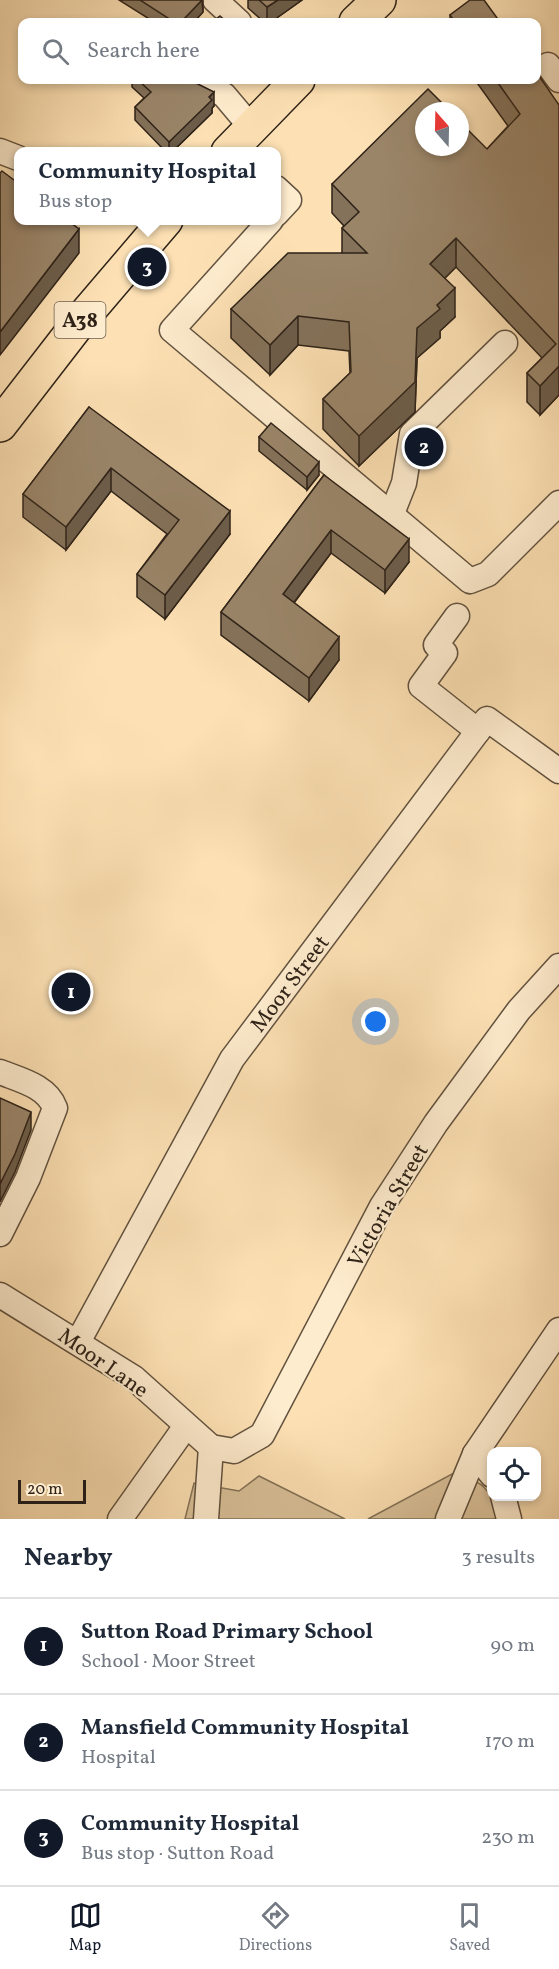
<!DOCTYPE html>
<meta charset="utf-8">
<style>
:root{--surface:#fff;--page:#f2f2f3;--text:#1f2937;--muted:#747a83;--line:#e0e1e3;--accent:#111827}
body{margin:0;font-family:Vollkorn,serif;background:var(--page);color:var(--text)}
.controls{position:absolute;right:18px;bottom:18px;display:grid;overflow:hidden;border-radius:12px;box-shadow:0 3px 9px #0003}
.controls button{width:54px;height:54px;display:grid;place-items:center;padding:0;border:0;border-bottom:2px solid var(--line);background:var(--surface);color:var(--text);font:30px sans-serif}
.compass{position:absolute;left:415px;top:102px;width:54px;height:54px;border-radius:50%;background:var(--surface);box-shadow:0 3px 9px #0003;rotate:340deg}
.scale{position:absolute;left:18px;bottom:15px;width:68px;box-sizing:border-box;padding-left:6px;border:3px solid #2e2218;border-top:0;font-size:16px;line-height:21px;white-space:nowrap;color:#2e2218;-webkit-text-stroke:4px #feecce;paint-order:stroke}
.you{position:absolute;left:376px;top:1022px;width:21px;height:21px;margin:-15px;border:4px solid #fff;border-radius:50%;background:#1a73e8;box-shadow:0 0 0 9px #1a73e833}
.badge{display:grid;place-items:center;width:39px;height:39px;border-radius:50%;background:var(--accent);color:#fff;font-size:20px;font-weight:700}
.pin{position:absolute;translate:-50% -50%;border:3px solid #fff;box-shadow:0 2px 6px #0006}
.popup{position:absolute;left:14px;top:147px;width:267px;height:78px;box-sizing:border-box;display:grid;place-content:center;border-radius:12px;background:var(--surface);filter:drop-shadow(0 2px 4px #0005);font-size:20px;white-space:nowrap;color:var(--muted)}
.popup b{font-size:22px;color:var(--text)}
.popup::after{content:'';position:absolute;left:50%;top:100%;margin-left:-12px;border:12px solid transparent;border-top-color:var(--surface)}
.list{margin:0;padding:0;list-style:none}
h2{display:flex;justify-content:space-between;align-items:center;height:78px;margin:0;padding:0 24px;font-size:26px}
h2 small{font-size:20px;font-weight:400;color:var(--muted)}
.list li{display:grid;grid-template-columns:39px 1fr auto;gap:18px;align-items:center;box-sizing:border-box;height:96px;padding:0 24px;border-top:2px solid var(--line)}
.list b{display:block;font-size:22px;white-space:nowrap}
.list p{margin:0;font-size:20px;white-space:nowrap;color:var(--muted)}
.list em{font-size:20px;font-style:normal;color:var(--muted)}
.icon{flex:none;width:33px;height:33px;fill:none;stroke:currentColor;stroke-width:2;stroke-linecap:round;stroke-linejoin:round}
.map{position:relative;flex:none;width:559px;height:1519px;overflow:hidden}
.search{position:absolute;background:var(--surface);box-shadow:0 3px 9px #0003;left:18px;right:18px;top:18px;height:66px;display:flex;align-items:center;gap:15px;box-sizing:border-box;padding:0 21px;border-radius:12px;color:var(--muted);font-size:22px}
.sheet{height:366px;background:var(--surface)}
nav{display:flex;justify-content:space-around;align-items:center;box-sizing:border-box;height:84px;border-top:2px solid var(--line);background:var(--surface);font-size:16px;color:var(--muted)}
nav a{display:grid;justify-items:center;gap:3px}
nav .on{color:var(--accent)}
.map>svg:first-child{display:block}
.green{fill:#dac199;stroke:#847258;stroke-width:1.5}
.lines{fill:none;stroke-linecap:round;stroke-linejoin:round}
.minor-casing{stroke:#62523f;stroke-width:27}
.highway-casing{stroke:#2e2218;stroke-width:36}
.minor{stroke:#feecce;stroke-width:24}
.highway{stroke:#fde1b4;stroke-width:33}
.wall{fill:#84725a;stroke:#2e2218;stroke-width:1.5}
.shaded-wall{fill:#6c5d4a;stroke:#2e2218;stroke-width:1.5}
.building{fill:#9a8569;stroke:#2e2218;stroke-width:1.5}
.labels{text-anchor:middle;stroke-width:4.5;stroke-linejoin:round;paint-order:stroke}
.shield{fill:#feecce;stroke:#6c5f4f;stroke-width:1.5}
.shield-label{font-size:21px;font-weight:bold;fill:#2e2218}
.street-label{font-size:22px;fill:#2e2218;stroke:#feecce}
</style>
<div class="map">
<svg width="559" height="1519" viewBox="0 0 559 1519">
<rect width="100%" height="100%" fill="#fde1b4"/>
<filter id="stains"><feTurbulence type="fractalNoise" baseFrequency=".00333" numOctaves="4"/><feColorMatrix values="0 0 0 0 .2 0 0 0 0 .09 0 0 0 0 .02 0 0 0 .5 -.17"/></filter>
<radialGradient id="worn" r=".72"><stop offset=".6" stop-color="#630" stop-opacity="0"/><stop offset="1" stop-color="#630" stop-opacity=".3"/></radialGradient>
<g class="green">
<path d="M 452,1474 C 485,1481 489,1488 500,1519 L 368,1519 Z"/>
<path d="M 259,1476 L 345,1519 L 185,1519 L 194,1483 L 239,1491 Z"/>
</g>
<g class="lines">
<g class="minor-casing">
<g id="minor">
<path d="M 215,0 L 239,22"/>
<path d="M 548,65 L 559,80"/>
<path d="M 196,80 L 224,95 L 251,127"/>
<path d="M 0,151 L 18,158"/>
<path d="M 276,188 L 289,200 L 276,214"/>
<path d="M 271,220 L 172,330 L 470,581 L 488,574 L 559,503"/>
<path d="M 391,516 L 404,483 L 412,434 L 505,343"/>
<path d="M 457,616 L 436,645 L 445,653 L 421,686 L 478,731"/>
<path d="M 0,1072 C 20,1080 47,1086 55,1108 L 28,1178 L 0,1234"/>
<path d="M 0,1295 L 134,1378 L 211,1447 L 234,1451 L 262,1435 L 382,1206 L 436,1123 L 519,1010 L 559,966"/>
<path d="M 78,1342 L 232,1059 L 487,719 L 559,771"/>
<path d="M 475,1454 L 492,1475"/>
<path d="M 503,1496 L 509,1519"/>
<path d="M 120,1519 L 186,1426"/>
<path d="M 206,1519 L 211,1447"/>
<path d="M 448,1519 L 475,1454 L 559,1330"/>
</g>
</g>
<g class="highway-casing">
<g id="highway">
<path d="M 356,22 L 379,0"/>
<path d="M 228,152 L 298,80"/>
<path d="M 0,425 L 85,315 L 166,220"/>
</g>
</g>
<use href="#minor" class="minor"/>
<use href="#highway" class="highway"/>
</g>
<g class="wall">
<path d="M 119,0 L 203,0 L 203,12 L 194,22 L 154,22 Z"/>
<path d="M 248,0 L 302,0 L 271,22 L 264,22 L 248,8 Z"/>
<path d="M 450,15 L 500,22 L 450,22 Z"/>
<path d="M 132,80 L 190,80 L 214,106 L 212,108 L 212,113 L 172,152 L 166,152 L 135,120 L 135,107 L 144,98 L 132,87 Z"/>
<path d="M 475,80 L 537,80 L 559,105 L 559,395 L 540,415 L 527,402 L 527,373 L 542,358 L 456,267 L 445,278 L 455,317 L 440,331 L 440,338 L 417,358 L 415,412 L 359,466 L 323,429 L 323,399 L 350,373 L 349,351 L 298,345 L 270,375 L 231,338 L 231,309 L 342,253 L 342,228 L 344,226 L 332,213 L 332,184 L 487,149 L 508,126 Z"/>
<path d="M 89,407 L 230,534 L 165,619 L 137,597 L 137,574 L 167,534 L 111,491 L 66,550 L 23,517 L 23,494 Z"/>
<path d="M 259,437 L 319,475 L 307,490 L 259,451 Z"/>
<path d="M 324,475 L 409,562 L 385,593 L 331,553 L 294,603 L 339,660 L 309,701 L 221,635 L 221,612 Z"/>
</g>
<g class="shaded-wall">
<path d="M 202,0 L 203,12 L 194,22 L 181,22 Z"/>
<path d="M 278,0 L 302,0 L 271,22 L 267,22 L 267,7 Z"/>
<path d="M 214,92 L 214,106 L 212,108 L 212,113 L 172,152 L 169,152 L 169,142 Z"/>
<path d="M 79,229 L 79,253 L 0,355 L 0,332 Z"/>
<path d="M 456,238 L 456,267 L 430,293 L 430,264 Z"/>
<path d="M 455,288 L 455,317 L 440,331 L 440,338 L 417,358 L 415,412 L 359,466 L 359,436 L 417,328 L 437,305 Z"/>
<path d="M 298,316 L 298,345 L 270,375 L 270,345 Z"/>
<path d="M 559,366 L 559,395 L 540,415 L 540,386 Z"/>
<path d="M 319,462 L 319,475 L 307,490 L 307,477 Z"/>
<path d="M 111,468 L 111,491 L 66,550 L 66,527 Z"/>
<path d="M 230,511 L 230,534 L 165,619 L 165,595 Z"/>
<path d="M 331,530 L 331,553 L 283,617 L 283,594 Z"/>
<path d="M 409,539 L 409,562 L 385,593 L 385,570 Z"/>
<path d="M 339,637 L 339,660 L 309,701 L 309,678 Z"/>
<path d="M 31,1112 L 31,1130 L 15,1172 L 0,1202 L 0,1184 Z"/>
</g>
<g class="building">
<path d="M 140,0 L 202,0 L 181,22 L 174,22 Z"/>
<path d="M 259,0 L 278,0 L 267,7 Z"/>
<path d="M 470,0 L 484,0 L 500,22 L 455,22 L 450,15 Z"/>
<path d="M 220,16 L 227,22 L 212,22 Z"/>
<path d="M 537,73 L 559,105 L 559,366 L 540,386 L 527,373 L 556,344 L 456,238 L 430,264 L 455,288 L 437,305 L 440,309 L 417,328 L 415,382 L 359,436 L 323,399 L 351,372 L 349,322 L 298,316 L 270,345 L 231,309 L 288,253 L 367,253 L 342,228 L 359,212 L 332,184 L 428,89 L 450,111 L 424,111 L 424,147 L 460,147 L 460,122 L 487,149 L 520,114 L 496,80 L 537,80 Z"/>
<path d="M 138,80 L 190,80 L 214,92 L 209,97 L 212,100 L 169,142 L 135,107 L 151,92 Z"/>
<path d="M 2,171 L 18,183 L 18,220 L 67,220 L 79,229 L 0,332 L 0,173 Z"/>
<path d="M 89,407 L 230,511 L 165,595 L 137,574 L 179,520 L 111,468 L 66,527 L 23,494 Z"/>
<path d="M 271,423 L 319,462 L 307,477 L 259,437 Z"/>
<path d="M 324,475 L 409,539 L 385,570 L 331,530 L 283,594 L 339,637 L 309,678 L 221,612 Z"/>
<path d="M 0,1098 L 31,1112 L 15,1154 L 0,1184 Z"/>
</g>
<g class="labels">
<rect class="shield" x="54.5" y="302" width="51" height="36" rx="4.5"/>
<g class="shield-label">
<text x="80" y="327">A38</text>
</g>
<g class="street-label">
<text transform="translate(289 983) rotate(-53)" y="8">Moor Street</text>
<text transform="translate(387 1205) rotate(-60)" y="8">Victoria Street</text>
<text transform="translate(104 1362) rotate(35)" y="8">Moor Lane</text>
</g>
</g>
<rect width="100%" height="100%" filter="url(#stains)"/>
<rect width="100%" height="100%" fill="url(#worn)"/>
</svg>
<div class="controls">
<button><svg class="icon" aria-label="locate" viewBox="0 0 24 24"><circle cx="12" cy="12" r="6"/><path d="M12 2v4M12 18v4M2 12h4M18 12h4"/></svg></button>
</div>
<svg class="compass" viewBox="-18 -18 36 36"><path d="M0-13l5 13h-10z" fill="#e53935"/><path d="M0 13l5-13h-10z" fill="#747a83"/></svg>
<div class="scale">20 m</div>
<div class="you"></div>
<div class="pin badge" style="left:71px;top:992px">1</div>
<div class="pin badge" style="left:424px;top:447px">2</div>
<div class="pin badge" style="left:147px;top:267px">3</div>
<div class="popup"><b>Community Hospital</b>Bus stop</div>
<div class="search"><svg class="icon" aria-label="search" viewBox="0 0 24 24"><circle cx="10" cy="10" r="6"/><path d="M15 15l6 6"/></svg>Search here</div>
</div>
<section class="sheet">
<h2>Nearby<small>3 results</small></h2>
<ul class="list">
<li><span class="badge">1</span><div><b>Sutton Road Primary School</b><p>School · Moor Street</p></div><em>90 m</em></li>
<li><span class="badge">2</span><div><b>Mansfield Community Hospital</b><p>Hospital</p></div><em>170 m</em></li>
<li><span class="badge">3</span><div><b>Community Hospital</b><p>Bus stop · Sutton Road</p></div><em>230 m</em></li>
</ul>
</section>
<nav>
<a class="on"><svg class="icon" aria-label="map" viewBox="0 0 24 24"><path d="M3 6l6-2 6 2 6-2v14l-6 2-6-2-6 2zM9 4v14M15 6v14"/></svg>Map</a>
<a><svg class="icon" aria-label="directions" viewBox="0 0 24 24"><path d="M12 3l9 9-9 9-9-9zM9 14v-3h6M13 9l2 2-2 2"/></svg>Directions</a>
<a><svg class="icon" aria-label="saved" viewBox="0 0 24 24"><path d="M7 4h10v16l-5-4-5 4z"/></svg>Saved</a>
</nav>
